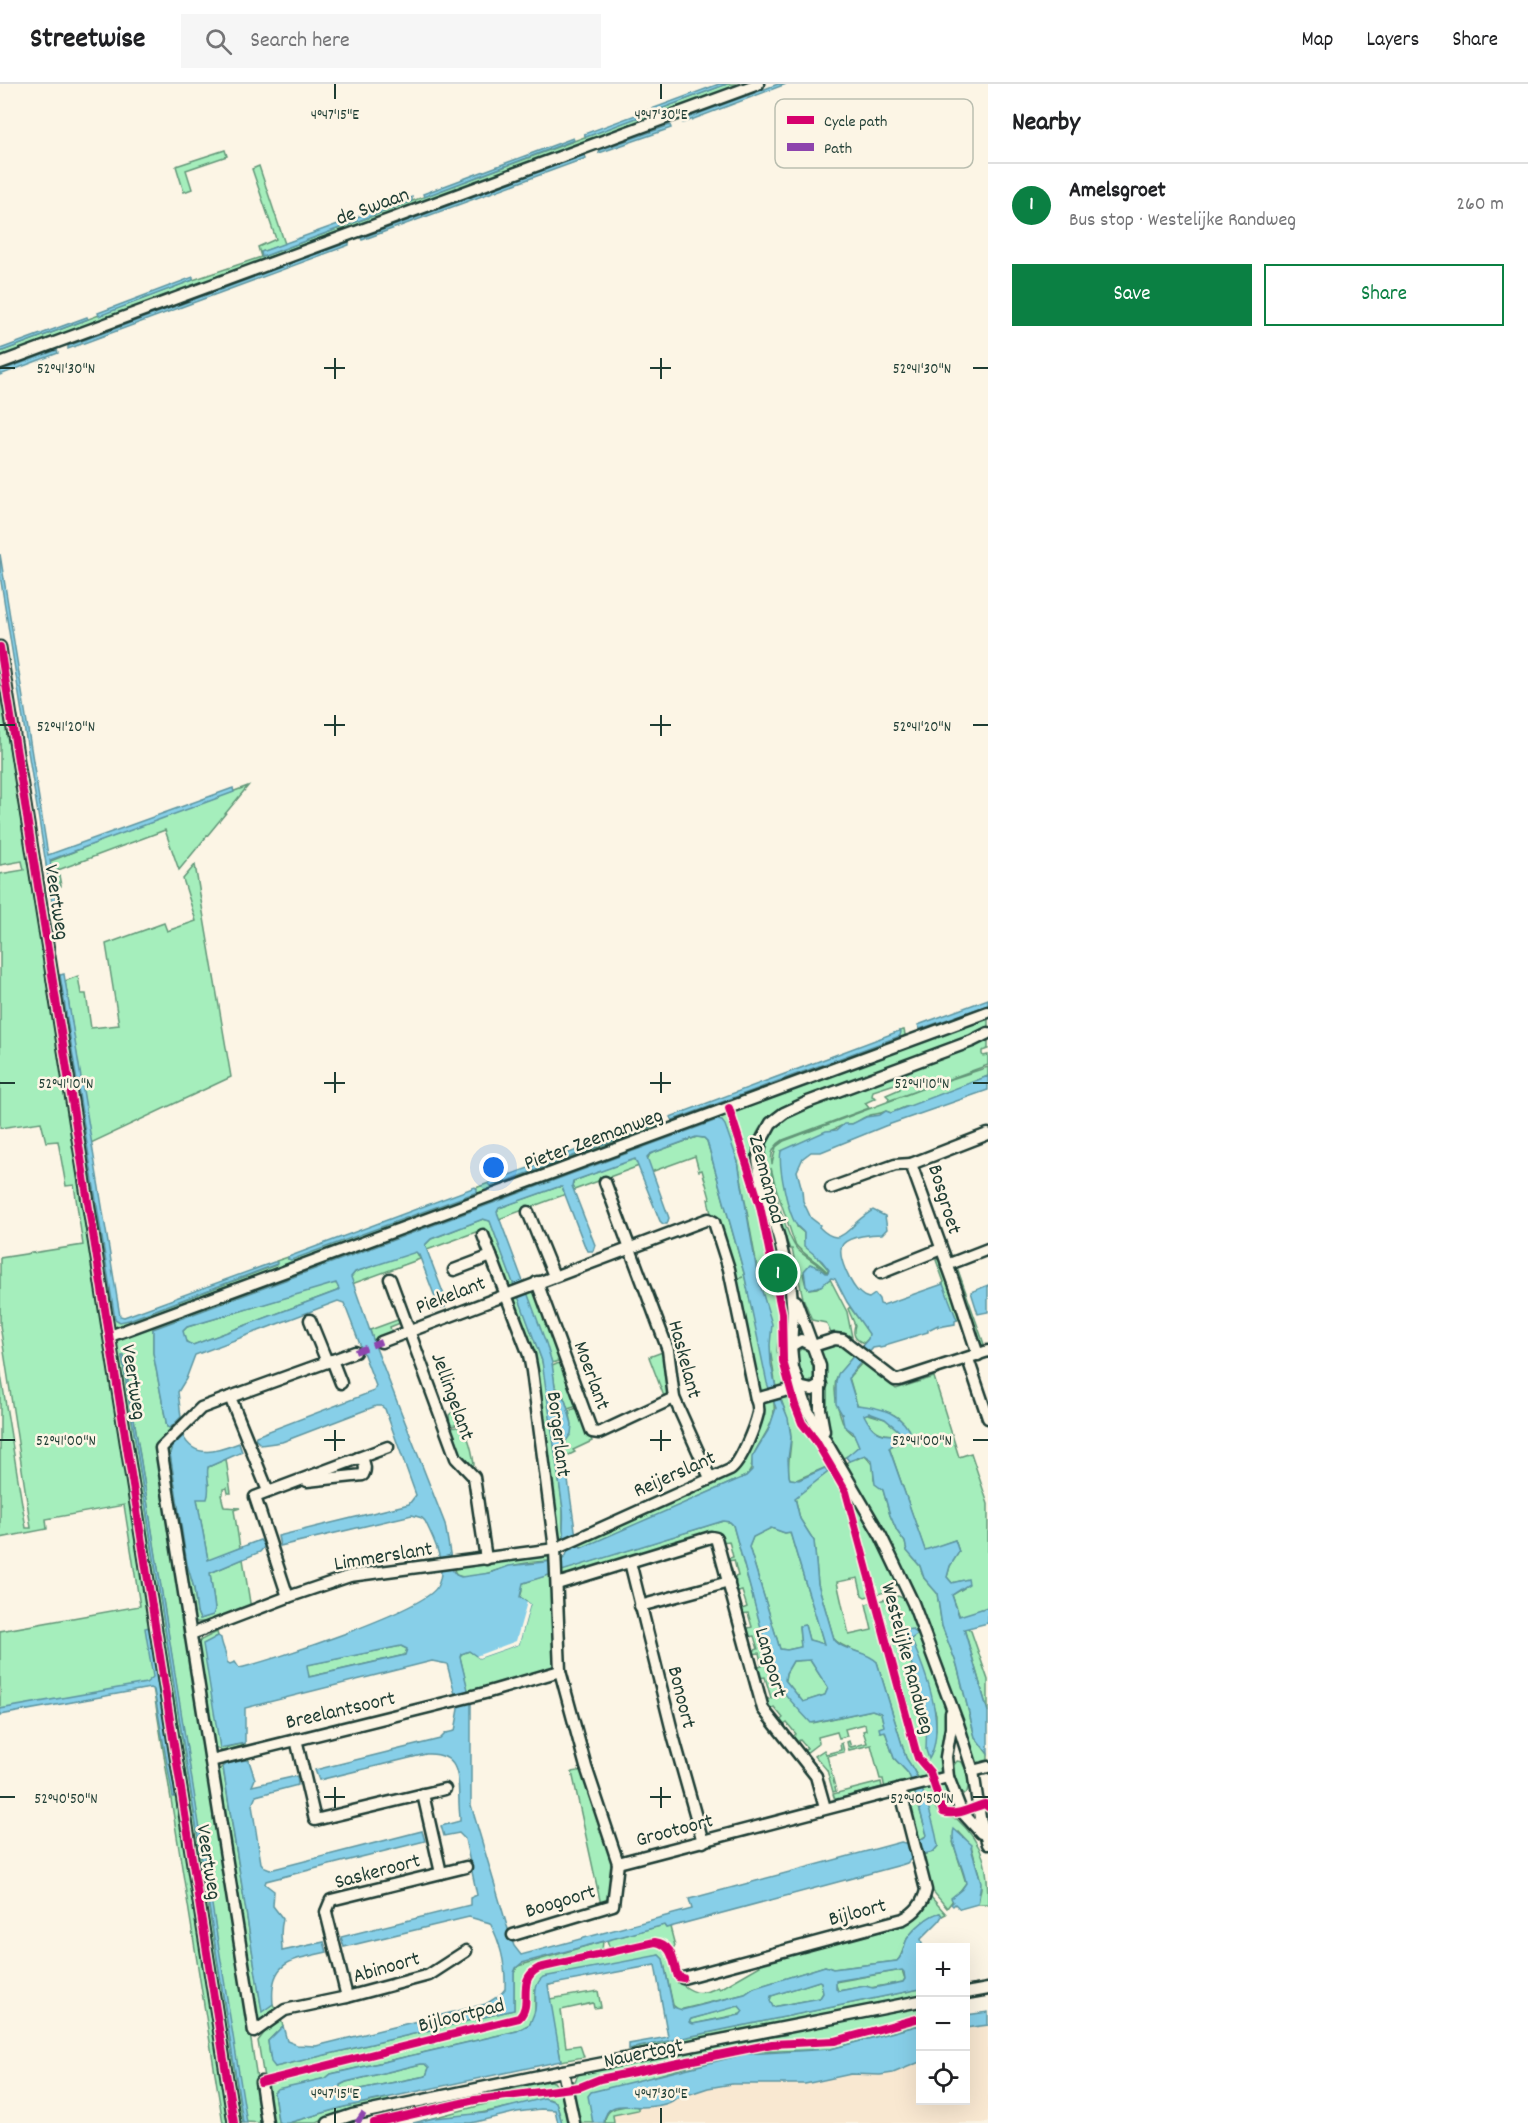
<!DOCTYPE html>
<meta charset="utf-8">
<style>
:root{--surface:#fff;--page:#f6f6f6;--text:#202124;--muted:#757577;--line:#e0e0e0;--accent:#0b8043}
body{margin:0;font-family:Dekko,sans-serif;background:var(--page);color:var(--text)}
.controls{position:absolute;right:18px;bottom:18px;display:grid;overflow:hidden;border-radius:0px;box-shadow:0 6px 24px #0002}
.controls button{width:54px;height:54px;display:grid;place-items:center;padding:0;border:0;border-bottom:2px solid var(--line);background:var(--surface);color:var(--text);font:30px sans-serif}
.you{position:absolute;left:494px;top:1084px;width:21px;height:21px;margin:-15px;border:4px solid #fff;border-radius:50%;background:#1a73e8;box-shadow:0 0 0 9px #1a73e833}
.badge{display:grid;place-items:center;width:39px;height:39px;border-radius:50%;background:var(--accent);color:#fff;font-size:20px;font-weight:700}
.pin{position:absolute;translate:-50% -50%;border:3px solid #fff;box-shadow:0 2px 6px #0006}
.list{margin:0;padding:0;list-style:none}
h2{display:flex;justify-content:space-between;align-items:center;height:78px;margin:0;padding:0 24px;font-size:26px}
h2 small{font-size:20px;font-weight:400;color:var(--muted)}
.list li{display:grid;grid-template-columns:39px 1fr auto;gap:18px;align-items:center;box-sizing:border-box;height:84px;padding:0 24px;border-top:2px solid var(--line)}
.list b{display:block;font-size:22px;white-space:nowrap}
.list p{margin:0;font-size:20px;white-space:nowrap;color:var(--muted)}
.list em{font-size:20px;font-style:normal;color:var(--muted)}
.actions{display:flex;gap:12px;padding:18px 24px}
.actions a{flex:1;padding:14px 0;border:2px solid var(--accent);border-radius:0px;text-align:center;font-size:21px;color:var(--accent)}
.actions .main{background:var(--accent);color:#fff}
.icon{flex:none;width:33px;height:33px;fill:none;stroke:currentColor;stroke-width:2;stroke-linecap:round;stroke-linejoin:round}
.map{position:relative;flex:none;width:988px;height:2039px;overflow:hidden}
header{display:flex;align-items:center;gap:36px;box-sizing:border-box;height:84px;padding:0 30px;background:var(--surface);border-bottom:2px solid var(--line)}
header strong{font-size:28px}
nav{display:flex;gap:33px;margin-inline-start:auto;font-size:21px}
.search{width:420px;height:54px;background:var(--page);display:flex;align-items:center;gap:15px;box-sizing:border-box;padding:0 21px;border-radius:0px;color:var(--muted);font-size:22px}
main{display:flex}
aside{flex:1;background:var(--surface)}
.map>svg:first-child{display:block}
.built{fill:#f9e8d1}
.green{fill:#a5eebc;stroke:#629678;stroke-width:1.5;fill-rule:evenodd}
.water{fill:#87cfe8;stroke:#5d95a0;stroke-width:1.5;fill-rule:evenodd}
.pier{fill:#fcf5e5}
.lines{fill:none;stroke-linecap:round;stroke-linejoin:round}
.minor-casing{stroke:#1f3d34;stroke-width:15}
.minor{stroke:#fcf5e5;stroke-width:10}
.quiet{stroke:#8e44ad;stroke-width:6;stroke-dasharray:12 6;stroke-linecap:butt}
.cycleway-casing{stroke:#fcf5e5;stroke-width:11}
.cycleway{stroke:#d6006c;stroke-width:8}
.ticks{fill:none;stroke:#1f3d34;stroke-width:2}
.labels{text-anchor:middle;stroke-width:5;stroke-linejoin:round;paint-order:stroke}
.street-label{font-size:21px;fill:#1f3d34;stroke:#fcf5e5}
.key{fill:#fcf5e5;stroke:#babeb0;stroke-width:1.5}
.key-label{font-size:16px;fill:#1f3d34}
.ticks-label{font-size:15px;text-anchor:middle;fill:#1f3d34;stroke:#fcf5e5;stroke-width:5;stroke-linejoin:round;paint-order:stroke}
</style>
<header>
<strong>Streetwise</strong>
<div class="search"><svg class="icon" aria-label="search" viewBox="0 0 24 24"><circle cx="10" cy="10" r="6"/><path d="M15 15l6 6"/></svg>Search here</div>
<nav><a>Map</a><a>Layers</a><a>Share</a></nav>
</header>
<main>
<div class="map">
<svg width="988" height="2039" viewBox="0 0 988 2039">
<rect width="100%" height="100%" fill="#fcf5e5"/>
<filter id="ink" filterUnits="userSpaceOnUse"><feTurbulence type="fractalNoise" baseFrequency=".0167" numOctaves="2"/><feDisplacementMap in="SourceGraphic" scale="12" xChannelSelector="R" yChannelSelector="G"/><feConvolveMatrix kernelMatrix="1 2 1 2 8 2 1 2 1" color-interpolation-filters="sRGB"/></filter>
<g filter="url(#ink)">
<path class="built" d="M 988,1933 L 988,2039 L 601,2039 L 650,2006 L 920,1952 L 920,2016 L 966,2016 L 966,1939 Z"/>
<g class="green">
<path d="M 727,0 L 748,0 L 0,276 L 0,268 L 193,196 L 261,173 L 258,163 L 276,155 L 252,85 L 259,82 L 285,160 L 261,168 L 262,173 Z"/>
<path d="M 225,66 L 227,72 L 186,86 L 192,105 L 184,108 L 176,82 Z"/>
<path d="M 0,605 L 230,2039 L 223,2039 L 153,1603 L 0,1630 L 0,1547 L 140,1522 L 124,1421 L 46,1435 L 47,1445 L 0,1454 L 0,1285 L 26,1444 L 31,1444 L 0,1241 L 0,1174 L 83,1161 L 74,1101 L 66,1102 L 58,1057 L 46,1058 L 41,1038 L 0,1044 L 0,790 L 24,786 L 22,777 L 0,781 Z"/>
<path d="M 248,702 L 179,786 L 165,746 L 58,786 L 61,802 L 50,804 L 46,779 L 100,757 Z"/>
<path d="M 195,781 L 231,993 L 91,1059 L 65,897 L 78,892 L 81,910 L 86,910 L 91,944 L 119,941 L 106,860 L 164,839 L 167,847 L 196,837 L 183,795 Z"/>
<path d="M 58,891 L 60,891 L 115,1235 L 129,1236 L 276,1181 L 276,1177 L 288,1173 L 288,1175 L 489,1099 L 491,1102 L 510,1096 L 660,1040 L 660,1037 L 663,1036 L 665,1041 L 664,1045 L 116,1244 L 111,1240 L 55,894 Z"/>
<path d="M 988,931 L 988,947 L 986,948 L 792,1020 C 727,1047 760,1096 772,1144 C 774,1154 775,1165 776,1176 L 774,1177 L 776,1185 L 774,1186 L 761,1118 L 731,1025 Z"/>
<path d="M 904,946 L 906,955 L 674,1041 L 673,1036 L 900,952 L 899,947 Z"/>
<path d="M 988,956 L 988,965 L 982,967 L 982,970 L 983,972 L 988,971 L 988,981 L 888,1017 L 889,1014 L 886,1011 L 900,1005 L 898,999 L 873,1007 L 872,1012 L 876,1014 L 865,1019 L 869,1024 L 783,1056 C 773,1062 770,1070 772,1080 L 776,1063 L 784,1057 L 924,1004 L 988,983 L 988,992 C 962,1003 936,1012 910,1023 L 905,1023 L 891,1029 L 886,1027 C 879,1031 874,1029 868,1032 C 863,1033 859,1037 855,1039 C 850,1041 846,1039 841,1042 C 826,1050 806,1055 790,1064 L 797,1143 L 804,1149 L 804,1158 L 828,1185 L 828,1189 C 819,1177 804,1172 795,1160 L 776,1104 L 771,1084 C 772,1101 787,1153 797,1165 C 806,1174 817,1178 827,1189 L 811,1181 L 803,1190 L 806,1202 L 809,1205 L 817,1204 L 830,1195 L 847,1228 L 852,1253 L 844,1249 L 831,1249 L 826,1239 L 812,1236 L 803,1214 L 792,1165 L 790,1165 C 782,1147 776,1130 771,1111 C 755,1058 765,1042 815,1019 Z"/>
<path d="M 727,1027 L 756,1117 L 780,1231 L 777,1267 L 785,1301 L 776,1304 L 761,1205 L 738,1078 L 718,1036 L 153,1245 L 153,1268 L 167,1343 L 170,1344 L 180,1335 L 180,1340 L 156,1366 L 161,1399 L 164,1403 L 264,2039 L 246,2038 L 124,1272 L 122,1272 L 243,2039 L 238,2039 L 115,1259 L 117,1255 Z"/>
<path d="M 697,1053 L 704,1054 L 707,1057 L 744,1189 L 770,1306 L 762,1308 L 759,1307 L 734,1196 L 743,1193 L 734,1195 L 711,1130 L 708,1115 L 710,1114 L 702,1086 L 699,1087 L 695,1072 L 651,1088 L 647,1076 L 650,1070 Z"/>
<path d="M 632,1075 L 636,1076 L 639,1082 L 574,1106 L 572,1102 L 574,1097 Z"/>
<path d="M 558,1103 L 563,1103 L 566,1110 L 499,1135 L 497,1128 L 499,1124 Z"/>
<path d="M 483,1135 L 490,1137 L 515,1203 L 507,1206 L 484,1145 L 427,1166 L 425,1161 L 431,1155 Z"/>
<path d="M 414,1167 L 417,1169 L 420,1175 L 352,1200 L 351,1193 L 355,1188 Z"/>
<path d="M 939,1175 L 961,1235 L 957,1236 L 942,1200 L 944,1198 L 936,1176 Z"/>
<path d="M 958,1186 L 984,1260 L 979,1262 L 953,1188 Z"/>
<path d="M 333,1199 L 337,1200 L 339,1205 L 337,1207 L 193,1261 C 185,1260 183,1254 183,1247 L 187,1243 Z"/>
<path d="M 537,1204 L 564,1275 L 552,1279 L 526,1207 Z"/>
<path d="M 518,1210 L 542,1277 L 545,1292 L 563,1425 L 563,1444 L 566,1455 L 563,1456 L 557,1450 L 535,1284 L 510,1213 Z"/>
<path d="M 850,1223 L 869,1249 L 869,1254 L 864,1259 C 855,1256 852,1251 855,1241 L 848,1225 Z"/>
<path d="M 400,1235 L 402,1243 L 400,1239 L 390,1243 L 392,1250 L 373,1256 L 370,1246 Z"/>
<path d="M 839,1259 L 854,1271 C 850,1277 844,1283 839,1289 C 830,1303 838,1325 843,1339 C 847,1348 856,1348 859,1362 L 851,1370 L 842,1375 L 830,1352 L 825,1337 L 819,1269 L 824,1263 Z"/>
<path d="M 801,1265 L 808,1267 L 813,1282 L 814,1294 L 809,1299 L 803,1296 L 798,1276 L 798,1268 Z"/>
<path d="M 665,1267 L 669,1311 L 665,1315 L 649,1273 Z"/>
<path d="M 564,1277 L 580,1321 L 568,1325 L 563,1311 L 555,1302 L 552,1282 Z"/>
<path d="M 863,1278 L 896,1305 L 934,1293 L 959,1373 L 971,1369 L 988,1420 L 988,1523 L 960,1533 L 952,1511 L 964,1504 L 960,1497 L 952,1499 L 947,1493 L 950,1482 L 959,1468 L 955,1456 L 925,1467 L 889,1363 L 912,1353 C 900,1325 883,1327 857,1321 L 849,1293 Z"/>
<path d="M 790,1311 L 799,1338 L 829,1382 L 796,1396 L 790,1395 L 789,1392 C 787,1379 791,1367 791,1354 C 791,1338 784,1326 780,1312 Z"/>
<path d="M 773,1314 C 779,1337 762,1352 754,1370 C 750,1379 754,1385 746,1392 L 586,1463 L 581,1464 L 578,1460 L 732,1389 L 763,1318 Z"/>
<path d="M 579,1323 L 592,1357 L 573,1366 L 575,1368 L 565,1373 L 564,1359 C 573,1347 573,1341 569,1327 Z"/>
<path d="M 455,1326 C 465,1346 471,1357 474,1380 L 472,1384 L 461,1375 L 449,1344 L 458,1343 L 461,1340 L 450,1342 L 449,1331 Z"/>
<path d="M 865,1329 L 885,1335 L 898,1346 L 898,1350 C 880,1353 872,1346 863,1331 Z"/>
<path d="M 183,1348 L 181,1447 L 194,1505 L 197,1528 L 200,1535 L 213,1531 L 215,1525 L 210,1489 L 243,1475 L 251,1525 L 205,1538 L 197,1538 L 192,1535 L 166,1372 L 167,1365 Z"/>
<path d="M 865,1371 L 873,1380 L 874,1395 L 883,1406 L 890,1431 L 897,1447 L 905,1458 L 907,1467 L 920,1482 L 924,1494 L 937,1509 L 942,1542 L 957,1581 L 975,1653 L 988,1670 L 988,1679 L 980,1681 L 976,1679 L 921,1524 L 887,1456 L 845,1380 L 853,1374 L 857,1375 Z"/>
<path d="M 226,1375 L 231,1409 L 228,1409 L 227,1404 L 223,1405 L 223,1410 L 221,1411 L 224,1423 L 240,1424 L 234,1426 L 240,1464 L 208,1477 L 197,1415 L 209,1401 L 206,1390 L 208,1383 Z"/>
<path d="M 837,1384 L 875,1453 L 897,1498 C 892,1509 876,1510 865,1513 L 862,1511 L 858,1494 L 837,1498 L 849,1551 L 872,1546 L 866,1520 L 898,1512 L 905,1515 L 919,1547 L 945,1618 L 948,1646 L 942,1685 L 940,1689 L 919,1695 L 906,1674 L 877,1578 C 865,1568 842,1565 834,1555 L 818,1500 L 814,1457 L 800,1435 L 795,1413 L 828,1388 ZM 912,1546 L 915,1551 L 911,1555 L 936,1630 L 936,1646 L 930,1673 L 927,1633 L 902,1548 Z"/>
<path d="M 723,1437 L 730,1438 L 733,1441 L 775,1593 L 813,1639 L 872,1626 L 881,1629 L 884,1642 L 880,1648 L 885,1647 L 894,1674 L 908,1689 L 912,1697 L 885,1705 L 883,1695 L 880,1695 L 871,1661 L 849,1666 L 847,1658 L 849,1657 L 851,1663 L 867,1659 L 863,1647 L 866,1646 L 865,1640 L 845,1645 L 847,1652 L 839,1654 L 837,1648 L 818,1653 L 819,1659 L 806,1669 L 804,1667 L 807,1664 L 800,1656 L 794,1660 L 790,1655 L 796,1650 L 787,1639 L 781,1643 L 777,1639 L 783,1634 L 774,1623 L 768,1627 L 764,1617 L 771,1614 L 765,1593 L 758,1594 L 755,1584 L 762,1582 L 759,1569 L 751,1570 L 751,1567 L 758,1565 L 754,1552 L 747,1553 L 745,1545 L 752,1543 L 748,1529 L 741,1530 L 740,1526 L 747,1523 L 742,1507 L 735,1509 L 732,1494 L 738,1492 L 734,1476 L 727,1477 L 726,1475 L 733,1473 L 729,1457 L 722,1458 L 719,1449 L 708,1451 L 707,1448 L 671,1459 L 671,1462 L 561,1493 L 560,1487 Z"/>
<path d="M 771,1444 L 785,1449 L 790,1448 C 801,1487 813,1521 824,1560 L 809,1556 L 805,1541 L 799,1542 L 801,1563 L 787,1566 L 780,1565 L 749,1463 L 753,1453 Z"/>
<path d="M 549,1471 L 551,1477 C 539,1477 520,1479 508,1483 C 493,1486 471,1498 456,1491 L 453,1482 Z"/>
<path d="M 552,1489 L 555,1583 L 468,1608 L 460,1573 L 461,1570 L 469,1567 L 476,1571 L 526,1517 L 520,1513 L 522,1507 L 521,1500 Z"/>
<path d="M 964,1544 L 969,1545 L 971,1547 L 988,1596 L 988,1628 Z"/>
<path d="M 217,1548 L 218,1552 L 214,1554 L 224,1664 L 245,1659 L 245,1661 L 223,1668 L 213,1662 L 197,1561 L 201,1556 Z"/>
<path d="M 401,1562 L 407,1565 L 405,1571 L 309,1593 L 306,1581 Z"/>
<path d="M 810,1576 L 828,1604 L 825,1611 L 803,1618 L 785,1596 L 786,1589 L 793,1577 Z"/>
<path d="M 842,1659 L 844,1668 L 827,1672 L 836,1707 L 833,1708 L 827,1686 L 815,1672 L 824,1666 L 826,1670 L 841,1666 L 840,1660 Z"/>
<path d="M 248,1673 L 249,1677 L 227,1680 L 223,1684 L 262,1927 L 273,1920 L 276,1926 L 262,1938 L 255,1940 L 217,1688 L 226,1679 Z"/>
<path d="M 957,1677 L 962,1678 C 967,1686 970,1699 967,1708 L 964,1710 C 954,1704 955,1693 953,1682 Z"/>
<path d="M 583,1686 L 614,1779 L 609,1817 L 601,1821 L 572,1688 Z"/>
<path d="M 881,1698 L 882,1703 L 835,1716 L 833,1710 Z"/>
<path d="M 936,1698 L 946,1701 L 958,1726 L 948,1727 L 943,1723 Z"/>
<path d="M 930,1703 C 936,1724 932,1732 957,1735 C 985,1761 988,1783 988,1820 L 978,1820 L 981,1804 L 980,1794 L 971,1761 L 959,1748 L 953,1758 L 966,1799 L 947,1824 L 931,1805 L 922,1771 L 933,1768 L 938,1762 L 922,1707 L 923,1704 Z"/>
<path d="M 914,1706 L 927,1751 L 918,1757 L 905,1709 Z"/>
<path d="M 930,1812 L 946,1830 L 942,1832 L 940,1829 C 929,1832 914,1844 907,1855 C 903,1863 903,1871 897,1877 L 833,1885 L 825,1882 L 754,1904 L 745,1910 L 679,1926 L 673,1921 L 663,1875 L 659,1871 L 535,1905 L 535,1929 L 530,1940 L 517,1947 L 331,1990 L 326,1994 L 274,2008 L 278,2037 L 280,2039 L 271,2039 L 266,1999 L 517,1937 C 532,1929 525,1910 529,1895 L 539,1886 L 658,1859 C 672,1865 673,1882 676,1896 C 692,1909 700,1913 718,1903 L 720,1905 L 760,1882 L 758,1879 L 883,1846 Z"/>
<path d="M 664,1841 L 666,1844 L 670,1843 L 675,1862 L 672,1865 C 657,1846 630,1861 610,1865 L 607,1856 Z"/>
<path d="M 603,1857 L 602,1867 L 539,1882 C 510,1893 533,1918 517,1933 L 264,1994 L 258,1957 L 270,1941 L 280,1932 L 283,1942 L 268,1957 L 270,1972 L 275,1983 L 514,1926 L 514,1889 L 518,1882 Z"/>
<path d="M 902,1886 L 905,1895 L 903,1898 L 870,1904 L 867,1902 L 838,1907 L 835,1898 Z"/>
<path d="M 819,1897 L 821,1897 L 823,1909 L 820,1914 L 773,1923 L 770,1917 L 771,1912 Z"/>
<path d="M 920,1905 L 920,1913 L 643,1966 L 629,1965 Z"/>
<path d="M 598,1907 L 601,1923 L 594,1924 L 593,1919 L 561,1926 L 566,1963 L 580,1961 L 584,1973 L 561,1977 L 549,1915 Z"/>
<path d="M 920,1921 L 920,1932 L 837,1955 L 763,1959 L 598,1993 L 584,1999 L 573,2001 L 578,1991 L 584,1987 L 747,1955 L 757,1956 L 789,1950 L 792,1946 Z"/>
<path d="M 736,1922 L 741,1923 L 743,1927 L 741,1930 L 693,1940 L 689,1938 L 691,1935 Z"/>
<path d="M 920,1936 L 920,1941 L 831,1965 L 756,1968 L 683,1984 L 652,1993 L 591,2024 L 593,2039 L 578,2039 L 573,2016 L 573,2005 L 585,2003 L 596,1997 L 770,1962 L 845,1957 Z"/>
<path d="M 421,1980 L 425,1980 L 429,1984 L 426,1992 L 345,2008 L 340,2005 L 340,2001 L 346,1998 Z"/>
<path d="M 544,1996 L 554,1998 L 558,2003 L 498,2007 L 498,2005 Z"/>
<path d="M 561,2009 L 570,2039 L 562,2039 L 556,2018 L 549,2015 L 471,2031 L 421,2037 L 501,2016 Z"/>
<path d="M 388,2014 L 390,2019 L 337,2030 L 317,2039 L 288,2039 L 344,2023 Z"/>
<path d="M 631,2021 L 638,2023 L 638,2026 L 613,2031 L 614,2039 L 605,2039 C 605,2023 617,2024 631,2021 Z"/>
</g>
<g class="water">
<path d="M 719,0 L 727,0 L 586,53 L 584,50 Z"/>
<path d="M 778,0 L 786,0 L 683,39 L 682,36 Z"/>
<path d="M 670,41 L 671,44 L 599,69 L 600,66 Z"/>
<path d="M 573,54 L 574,56 L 424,113 L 423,110 Z"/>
<path d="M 585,71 L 586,74 L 362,156 L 361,154 Z"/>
<path d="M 412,113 L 412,117 L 262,173 L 261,168 Z"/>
<path d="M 349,158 L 349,161 L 68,265 L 68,262 Z"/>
<path d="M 193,193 L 193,196 L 99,232 L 98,229 Z"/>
<path d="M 87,233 L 88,235 L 0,268 L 0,265 Z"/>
<path d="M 57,266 L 58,269 L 0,291 L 0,287 Z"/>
<path d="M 0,470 L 48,771 L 233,704 L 234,708 L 50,776 L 56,822 L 53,824 L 0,491 Z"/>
<path d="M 64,890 L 120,1232 L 124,1233 L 274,1178 L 277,1178 L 277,1180 L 129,1236 L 120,1238 L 115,1235 L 60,891 Z"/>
<path d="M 988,915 L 988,921 L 920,945 L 918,941 Z"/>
<path d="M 899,947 L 901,948 L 900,952 L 673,1036 L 670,1033 Z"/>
<path d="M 988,992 L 988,1006 L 885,1042 L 821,1068 L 811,1068 L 803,1074 L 797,1087 L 802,1106 L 803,1117 L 811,1134 L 820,1141 L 819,1143 C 834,1158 841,1155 854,1141 C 859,1135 867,1130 873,1126 L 885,1132 L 887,1145 L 882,1150 C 873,1150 850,1152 843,1160 C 835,1170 852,1204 861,1210 C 864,1213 866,1213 869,1214 L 875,1210 L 879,1215 L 880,1220 L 883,1221 L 943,1200 L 957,1236 L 955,1237 L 955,1240 L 938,1243 L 938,1241 L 928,1246 L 928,1248 L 885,1261 L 885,1263 L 880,1264 L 879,1263 L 873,1264 L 850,1291 L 849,1295 L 857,1321 C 880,1323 904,1329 912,1354 L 893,1361 L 889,1364 L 925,1466 L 955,1456 L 959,1468 L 950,1482 L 947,1493 L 952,1499 L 968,1495 L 969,1500 L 952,1511 L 959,1532 L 988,1523 L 988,1539 L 964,1545 L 988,1628 L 988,1670 L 975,1653 L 957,1581 L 942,1542 L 937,1509 L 924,1494 L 920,1482 L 907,1467 L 905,1458 L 897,1447 L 890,1431 L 883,1406 L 875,1400 L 872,1376 L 865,1371 L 849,1377 L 846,1373 L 859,1362 L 853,1348 L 844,1342 L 842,1330 L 836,1320 L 836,1297 L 838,1290 L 868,1255 L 869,1250 L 847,1218 L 835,1195 L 831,1194 L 821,1202 L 809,1205 L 806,1202 L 804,1187 L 810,1180 L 818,1183 L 825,1189 L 828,1189 L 829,1186 L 822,1177 L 804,1162 L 804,1149 C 803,1147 800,1145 798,1143 C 788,1132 778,1082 781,1067 L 826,1047 L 837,1046 L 844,1040 L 852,1040 L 866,1033 L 880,1031 L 886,1027 L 891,1029 ZM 869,1329 L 885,1335 L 898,1346 L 897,1351 C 879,1352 872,1347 864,1331 Z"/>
<path d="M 717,1036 L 722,1037 L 725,1041 L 738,1078 L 758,1194 L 772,1240 L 770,1261 L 771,1280 L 776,1304 L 788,1334 L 791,1353 L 788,1375 L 789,1392 L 790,1395 L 799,1396 L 825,1384 L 828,1388 L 795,1414 L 800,1435 L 814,1457 L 818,1500 L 834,1555 C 843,1568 866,1566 877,1578 L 906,1674 C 921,1694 934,1738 938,1762 L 933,1768 L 914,1772 L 907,1779 L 901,1781 L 670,1843 L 666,1844 L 664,1841 L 522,1879 L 516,1884 L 514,1889 L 514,1926 L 275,1983 L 271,1978 L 268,1957 L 283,1942 L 287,1957 L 297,1961 L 316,1962 L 486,1920 L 500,1911 L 505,1905 C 506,1882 501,1860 490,1839 L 469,1833 L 344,1863 L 341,1853 L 470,1821 L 470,1814 L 477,1811 L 465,1755 L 459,1749 L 444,1752 L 441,1742 L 460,1737 L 460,1733 C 456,1703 467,1668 426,1670 L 319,1696 L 315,1686 L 440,1655 L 446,1649 L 455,1647 L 459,1625 L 447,1580 L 432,1577 L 245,1624 L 245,1659 L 220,1664 L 203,1560 L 218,1552 L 221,1554 C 222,1563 227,1569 227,1578 L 230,1580 L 235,1578 L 239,1584 C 271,1577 424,1526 437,1503 C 448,1483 434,1455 425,1437 L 422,1434 L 412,1431 L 280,1462 L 278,1452 L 409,1420 L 416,1411 L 385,1325 L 381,1322 L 376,1322 L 282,1358 L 261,1361 L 255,1355 L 256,1352 L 374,1307 L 376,1302 L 344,1219 L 338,1217 L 195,1271 L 186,1295 L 178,1308 L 181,1333 L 170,1344 L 167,1343 L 153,1269 L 153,1245 ZM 696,1053 L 704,1054 L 707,1057 L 744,1189 L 767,1299 L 776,1324 L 769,1345 L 752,1373 L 752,1386 L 746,1392 L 581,1464 L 577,1460 L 563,1361 L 571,1350 L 572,1340 L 565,1316 L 555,1302 L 552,1279 L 546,1259 L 497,1128 L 499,1124 L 558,1103 L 562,1103 L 586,1165 L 588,1167 L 593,1167 L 595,1161 L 572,1102 L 573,1097 L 635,1075 L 660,1137 L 663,1140 L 667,1140 L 669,1134 L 647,1073 L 650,1070 ZM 483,1135 L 490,1137 L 542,1277 L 563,1425 C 564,1432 563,1439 563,1445 C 564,1457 573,1467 562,1476 L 509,1482 L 490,1489 L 461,1493 L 456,1491 L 453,1487 L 445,1440 L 376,1264 L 351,1193 L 355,1188 L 416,1168 L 419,1171 L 438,1221 L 440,1224 L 445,1223 L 447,1219 L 425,1161 L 431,1155 ZM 336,1199 L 339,1205 L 337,1207 L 193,1261 L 186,1258 L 183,1247 L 187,1243 ZM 723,1437 L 730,1438 L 733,1441 L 772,1584 C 778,1607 796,1622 811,1639 L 872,1626 L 881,1629 L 884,1642 L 879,1644 L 880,1648 L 885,1647 L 894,1674 L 908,1689 L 912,1698 L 927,1751 C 921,1757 909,1761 901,1758 L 689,1815 L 692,1825 L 521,1871 L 514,1862 L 507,1842 L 471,1721 L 471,1618 L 460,1573 L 461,1570 L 469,1567 L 479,1574 L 519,1560 L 530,1520 L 520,1513 L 523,1499 ZM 771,1444 L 785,1449 L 790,1448 C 801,1487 813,1521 824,1560 L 809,1556 L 805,1541 L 799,1542 L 801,1563 L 787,1566 L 780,1565 L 749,1463 L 753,1453 ZM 401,1562 L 407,1565 L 405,1571 L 309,1593 L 307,1581 ZM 810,1576 L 828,1604 L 825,1611 L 803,1618 L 785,1596 L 786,1589 L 793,1577 Z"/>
<path d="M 656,1037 L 660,1037 L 660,1039 L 510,1096 L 492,1102 L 489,1100 L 490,1098 Z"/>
<path d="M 475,1103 L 477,1105 L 477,1108 L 291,1176 L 288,1175 L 288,1173 Z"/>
<path d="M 988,1201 L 988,1228 L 978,1230 L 971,1208 Z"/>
<path d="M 122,1272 L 124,1272 L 247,2039 L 243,2039 L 242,2031 Z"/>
<path d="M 183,1352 C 195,1376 218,1367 239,1359 L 242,1368 L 208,1383 C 206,1393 211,1405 207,1415 L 197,1415 L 208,1476 L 260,1456 L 265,1462 L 260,1468 L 210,1489 L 215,1525 L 213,1531 L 200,1535 L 197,1528 L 194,1504 L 187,1480 L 170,1369 L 172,1363 Z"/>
<path d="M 150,1543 L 177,1713 L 173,1713 L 154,1606 L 150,1604 L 0,1631 L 0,1625 L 146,1599 L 153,1593 L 145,1544 Z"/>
<path d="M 911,1545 L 918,1550 L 911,1555 C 926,1588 947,1643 929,1675 L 926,1666 L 927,1633 L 902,1547 Z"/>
<path d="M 245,1676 L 249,1677 L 255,1695 L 252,1702 L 297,1692 L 298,1701 L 256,1712 L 252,1721 L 261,1779 L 265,1784 L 270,1786 L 422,1747 L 425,1757 L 266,1797 L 265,1800 L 274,1807 L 273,1822 L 283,1835 C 279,1850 282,1853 282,1867 L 324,1858 L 327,1868 C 292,1876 269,1876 273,1920 L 262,1928 L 223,1683 L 227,1680 Z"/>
<path d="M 954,1745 L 972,1761 L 971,1764 L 981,1798 L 978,1820 L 960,1825 L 955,1820 L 953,1822 L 951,1820 L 953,1818 L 951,1814 L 962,1805 L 966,1799 C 964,1783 949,1759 954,1745 Z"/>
<path d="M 940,1829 L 942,1832 L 939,1837 L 921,1855 L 923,1863 L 920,1864 L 920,1905 L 629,1965 L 629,1960 L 668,1953 L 655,1881 L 548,1901 L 561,1977 L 344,2023 L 288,2039 L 280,2039 L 278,2037 L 274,2008 L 277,2005 L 326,1994 L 331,1990 L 349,1986 L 517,1947 L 530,1940 C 531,1936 534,1931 535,1926 C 537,1914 532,1902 543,1893 L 659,1871 L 663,1875 L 673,1923 L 682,1926 L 745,1910 L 754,1904 L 825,1882 L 833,1885 L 897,1877 C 904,1871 903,1863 907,1855 C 913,1845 930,1830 940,1829 ZM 902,1886 L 904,1888 L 905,1895 L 903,1898 L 873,1904 L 865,1902 L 839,1907 L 836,1905 L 836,1897 ZM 819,1897 L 821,1898 L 823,1909 L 820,1914 L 773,1923 L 770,1917 L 771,1912 ZM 739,1922 L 743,1927 L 740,1931 L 693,1940 L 689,1938 L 691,1935 ZM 421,1980 L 425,1980 L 429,1984 L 426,1992 L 345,2008 L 340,2005 L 340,2001 L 346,1998 Z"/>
<path d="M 988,1928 L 988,1941 L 966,1944 L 966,1931 Z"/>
<path d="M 920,1941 L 920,1978 L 893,1989 L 880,1991 L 851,1990 L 805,2000 L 732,2000 L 708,2004 L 675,2015 C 669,2021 651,2023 642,2023 C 628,2023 605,2016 604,2039 L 593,2039 L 588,2012 L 591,2008 L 746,1970 L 831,1965 Z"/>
<path d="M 544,2014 L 556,2018 L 562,2039 L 558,2039 L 555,2026 L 541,2025 L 517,2028 L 471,2039 L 413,2039 L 434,2034 L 485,2029 Z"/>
</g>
<path class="pier" d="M 527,1518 L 530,1520 L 519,1560 L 479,1574 L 476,1572 L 516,1557 Z"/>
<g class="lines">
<g class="minor-casing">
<g id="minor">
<path d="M 0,279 L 758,0"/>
<path d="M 0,563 L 234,2039"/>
<path d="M 988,949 L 972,957 L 808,1018 L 784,1029 L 771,1039 L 761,1057 L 758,1075 L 762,1099 L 779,1154 L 791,1206 L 793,1230 L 791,1262 L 793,1284 L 808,1327 L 881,1452 L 913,1519 L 958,1640 L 973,1687 L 980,1734 L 988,1760"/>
<path d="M 605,1098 L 668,1266 L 674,1314 L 710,1394"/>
<path d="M 831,1104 L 895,1081 L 911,1080"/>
<path d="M 528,1128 L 554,1192"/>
<path d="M 483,1151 L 529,1271 L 532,1287 L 555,1465 L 560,1587 L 586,1683 L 618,1779 L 948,1693"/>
<path d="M 947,1181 L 988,1165"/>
<path d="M 454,1186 L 491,1172"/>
<path d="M 881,1189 L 941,1165"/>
<path d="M 390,1195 L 456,1374 L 474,1393 L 486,1475"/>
<path d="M 537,1198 L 592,1348 L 599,1349 L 674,1314"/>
<path d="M 796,1217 L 820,1282 L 820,1325 L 824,1347"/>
<path d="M 310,1236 L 327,1278"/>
<path d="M 110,1252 L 988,928"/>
<path d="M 381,1258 L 708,1135 L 714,1138 L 729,1185 L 756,1315"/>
<path d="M 791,1262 L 801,1256 L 813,1262 L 835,1255 L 843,1256 L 895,1296 L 899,1296 L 988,1267"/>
<path d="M 978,1271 L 958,1210 L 911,1080 L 988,1050"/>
<path d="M 968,1275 L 988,1334"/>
<path d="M 332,1276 L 341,1299"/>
<path d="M 230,1313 L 201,1324 L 161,1364 L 254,1948 L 285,1926 L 347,1913 L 429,1891 L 466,1867"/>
<path d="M 307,1397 L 363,1391 C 366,1386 365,1382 363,1376 L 358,1374"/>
<path d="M 268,1407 L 230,1313 L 355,1268"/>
<path d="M 630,1478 L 674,1655 L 703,1758"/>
<path d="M 557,1500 L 711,1453 L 716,1454 L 763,1625 L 816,1692 L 825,1724"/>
<path d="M 288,1513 L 255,1413 L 388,1363"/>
<path d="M 640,1522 L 729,1498"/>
<path d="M 191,1550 L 288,1513 L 350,1492 L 555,1465 L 730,1386 C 741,1379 755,1342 758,1329 C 759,1324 758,1320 756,1315 L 799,1303 L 812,1306 L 821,1301"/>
<path d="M 951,1629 L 951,1644 L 946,1673 L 948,1693 L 961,1727 L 981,1749"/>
<path d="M 296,1655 L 315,1736 L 445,1705"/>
<path d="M 211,1677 L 485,1609 L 560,1587"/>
<path d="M 973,1687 L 988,1683"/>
<path d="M 423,1710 L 441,1789"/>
<path d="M 513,1851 L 613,1821 L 618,1779"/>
<path d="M 683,1894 L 903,1835 C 915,1829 923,1820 926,1806 L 900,1705"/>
<path d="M 966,1909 L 988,1905"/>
<path d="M 347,1913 L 326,1828 L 331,1816 L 466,1783"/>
<path d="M 563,1987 L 574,2039"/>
<path d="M 261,1998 L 267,2039"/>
<path d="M 328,2039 L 352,2031 L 563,1987 L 920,1917"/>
</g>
</g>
<use href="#minor" class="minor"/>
<g class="quiet">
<path d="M 355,1268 L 381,1258"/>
<path d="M 357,2039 L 364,2029"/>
</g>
<g class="cycleway-casing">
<g id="cycleway">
<path d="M 0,563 L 234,2039"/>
<path d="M 729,1024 L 760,1122 L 782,1229 L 783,1277 L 795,1321 L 802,1339 L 816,1357 L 846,1408 L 916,1668 L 918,1674 L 930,1688 L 943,1728 C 956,1733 972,1723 985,1720 L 988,1723"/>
<path d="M 261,1998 L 519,1934 C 534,1919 515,1896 539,1884 L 655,1858 C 673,1860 673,1878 678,1893 L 683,1894"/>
<path d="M 374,2039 L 475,2016 L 580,2003 L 600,1995 L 772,1960 L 835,1957 L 920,1934"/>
</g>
</g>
<use href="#cycleway" class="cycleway"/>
</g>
</g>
<path class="ticks" d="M 335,0 L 335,15M 661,0 L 661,15M 335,274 L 335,295M 661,274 L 661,295M 0,284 L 15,284M 324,284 L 345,284M 650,284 L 671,284M 973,284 L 988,284M 335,631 L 335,652M 661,631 L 661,652M 0,641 L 15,641M 324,641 L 345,641M 650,641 L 671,641M 973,641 L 988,641M 335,988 L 335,1009M 661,988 L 661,1009M 0,999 L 15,999M 324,999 L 345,999M 650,999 L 671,999M 973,999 L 988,999M 335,1346 L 335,1367M 661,1346 L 661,1367M 0,1356 L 15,1356M 324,1356 L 345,1356M 650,1356 L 671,1356M 973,1356 L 988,1356M 335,1703 L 335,1724M 661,1703 L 661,1724M 0,1713 L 15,1713M 324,1713 L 345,1713M 650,1713 L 671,1713M 973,1713 L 988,1713M 335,2024 L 335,2039M 661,2024 L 661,2039"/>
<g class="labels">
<g class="street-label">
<text transform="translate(372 121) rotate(-20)" y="7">de Swaan</text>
<text transform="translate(58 818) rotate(81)" y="7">Veertweg</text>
<text transform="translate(593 1054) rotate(-20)" y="7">Pieter Zeemanweg</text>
<text transform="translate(768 1095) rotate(75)" y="7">Zeemanpad</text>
<text transform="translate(946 1115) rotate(73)" y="7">Bosgroet</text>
<text transform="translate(450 1210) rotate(-21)" y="7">Piekelant</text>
<text transform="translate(686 1275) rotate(75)" y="7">Haskelant</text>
<text transform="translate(593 1291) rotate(70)" y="7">Moerlant</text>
<text transform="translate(135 1298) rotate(81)" y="7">Veertweg</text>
<text transform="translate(454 1312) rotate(70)" y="7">Jellingelant</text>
<text transform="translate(560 1350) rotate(83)" y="7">Borgerlant</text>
<text transform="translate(674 1389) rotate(-24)" y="7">Reijerslant</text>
<text transform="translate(383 1471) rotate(-9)" y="7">Limmerslant</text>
<text transform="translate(909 1574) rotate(75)" y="7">Westelijke Randweg</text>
<text transform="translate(772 1578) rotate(74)" y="7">Langoort</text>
<text transform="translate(683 1613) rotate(76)" y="7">Bonoort</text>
<text transform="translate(340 1625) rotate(-13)" y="7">Breelantsoort</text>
<text transform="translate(674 1745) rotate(-15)" y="7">Grootoort</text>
<text transform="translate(210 1778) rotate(81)" y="7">Veertweg</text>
<text transform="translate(377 1786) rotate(-15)" y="7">Saskeroort</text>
<text transform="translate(560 1816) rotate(-17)" y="7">Boogoort</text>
<text transform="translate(857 1827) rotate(-15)" y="7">Bijloort</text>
<text transform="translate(386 1882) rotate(-16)" y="7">Abinoort</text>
<text transform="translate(461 1930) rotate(-14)" y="7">Bijloortpad</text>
<text transform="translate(643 1968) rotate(-12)" y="7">Nauertogt</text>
</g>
</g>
<rect x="775" y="15" width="198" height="69" rx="9" class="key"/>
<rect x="787" y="32" width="27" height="8" fill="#d6006c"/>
<rect x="787" y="59" width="27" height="8" fill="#8e44ad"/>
<g class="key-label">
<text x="824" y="42">Cycle path</text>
<text x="824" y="69">Path</text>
</g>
<g class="ticks-label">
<text x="335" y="35">4°47'15"E</text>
<text x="661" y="35">4°47'30"E</text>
<text x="66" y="289">52°41'30"N</text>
<text x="922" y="289">52°41'30"N</text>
<text x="66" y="647">52°41'20"N</text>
<text x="922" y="647">52°41'20"N</text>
<text x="66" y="1004">52°41'10"N</text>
<text x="922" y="1004">52°41'10"N</text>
<text x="66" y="1361">52°41'00"N</text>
<text x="922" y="1361">52°41'00"N</text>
<text x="66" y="1719">52°40'50"N</text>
<text x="922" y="1719">52°40'50"N</text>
<text x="335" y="2014">4°47'15"E</text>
<text x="661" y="2014">4°47'30"E</text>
</g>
</svg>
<div class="controls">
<button>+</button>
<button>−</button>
<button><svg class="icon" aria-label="locate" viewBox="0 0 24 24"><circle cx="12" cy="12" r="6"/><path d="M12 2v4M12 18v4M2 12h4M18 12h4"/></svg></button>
</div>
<div class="you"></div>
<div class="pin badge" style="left:778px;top:1189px">1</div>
</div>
<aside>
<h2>Nearby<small></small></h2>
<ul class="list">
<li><span class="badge">1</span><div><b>Amelsgroet</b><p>Bus stop · Westelijke Randweg</p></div><em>260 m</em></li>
</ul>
<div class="actions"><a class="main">Save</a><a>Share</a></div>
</aside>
</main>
